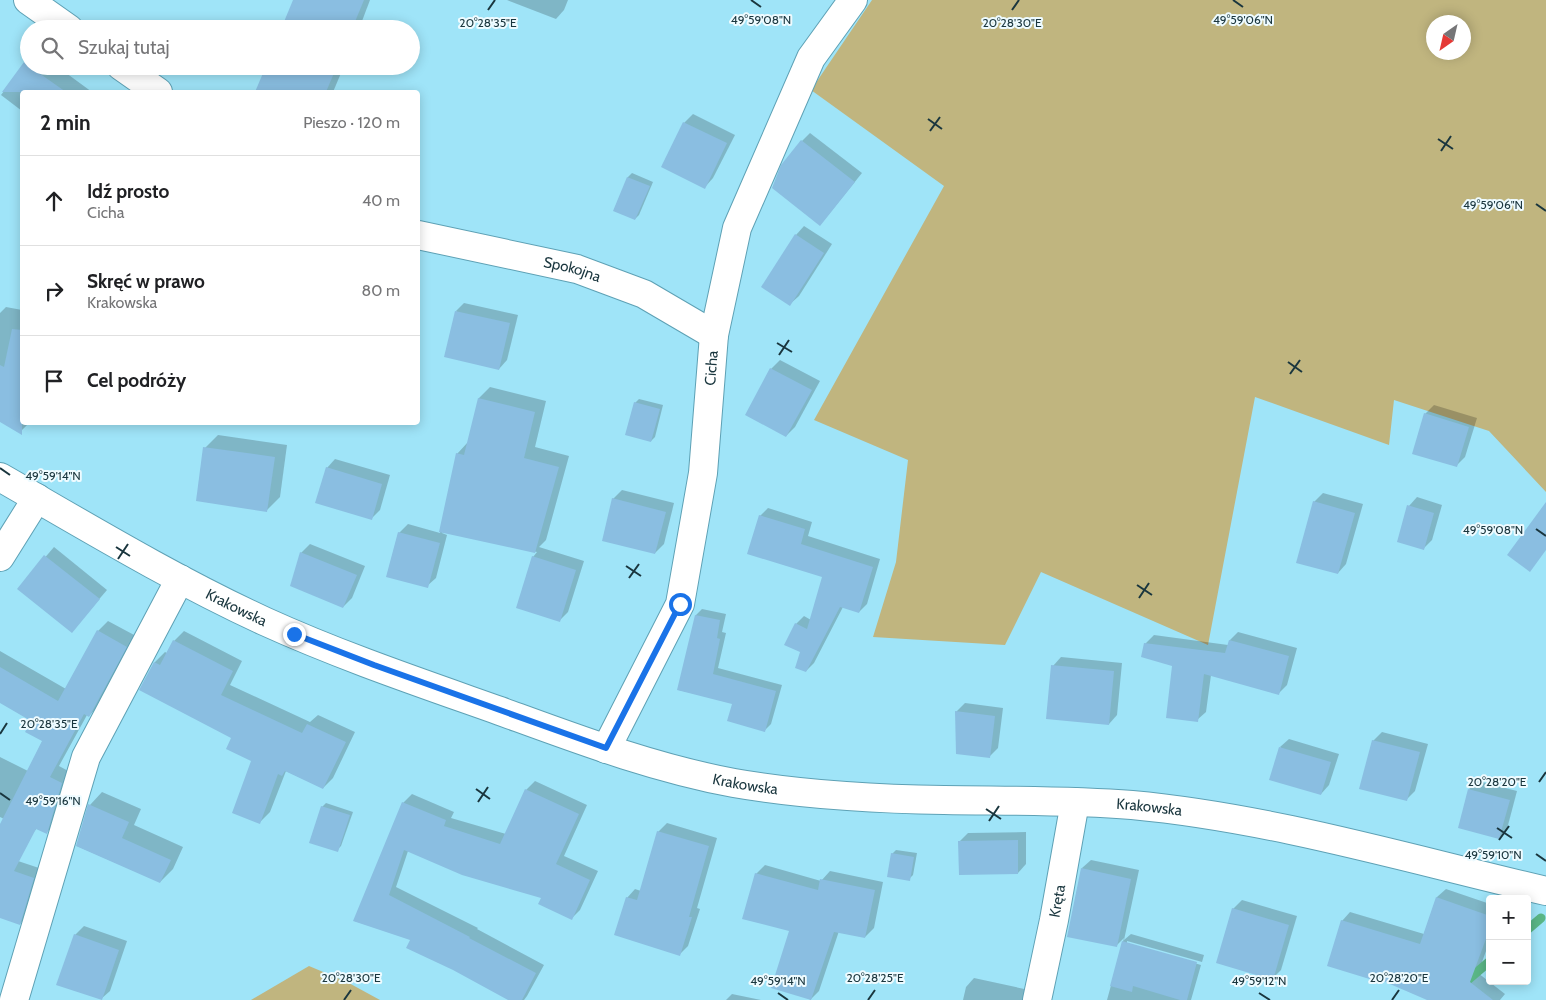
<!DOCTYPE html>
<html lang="pl">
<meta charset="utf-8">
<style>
:root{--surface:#fff;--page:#f2f2f2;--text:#202124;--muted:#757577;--line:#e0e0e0}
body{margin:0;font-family:Cabin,sans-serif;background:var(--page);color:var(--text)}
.controls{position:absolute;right:15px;bottom:15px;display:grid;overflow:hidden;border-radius:5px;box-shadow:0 2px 12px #0003}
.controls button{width:45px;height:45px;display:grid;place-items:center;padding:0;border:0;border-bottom:1px solid var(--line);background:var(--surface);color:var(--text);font:25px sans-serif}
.compass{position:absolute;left:1426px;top:15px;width:45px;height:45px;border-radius:50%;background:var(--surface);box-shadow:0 2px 12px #0003;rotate:214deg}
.stop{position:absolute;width:15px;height:15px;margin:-11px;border:4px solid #1a73e8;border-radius:50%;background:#fff}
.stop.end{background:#1a73e8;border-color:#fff;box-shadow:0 1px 5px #0008}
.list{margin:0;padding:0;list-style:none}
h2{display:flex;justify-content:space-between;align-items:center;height:65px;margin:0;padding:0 20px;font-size:21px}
h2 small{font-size:16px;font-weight:400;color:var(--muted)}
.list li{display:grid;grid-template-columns:32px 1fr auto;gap:15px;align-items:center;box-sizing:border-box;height:90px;padding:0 20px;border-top:1px solid var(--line)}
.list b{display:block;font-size:19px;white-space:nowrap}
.list p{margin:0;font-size:16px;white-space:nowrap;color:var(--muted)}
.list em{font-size:16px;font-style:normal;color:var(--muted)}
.icon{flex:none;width:28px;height:28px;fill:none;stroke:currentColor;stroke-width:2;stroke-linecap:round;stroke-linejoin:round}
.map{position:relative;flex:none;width:1546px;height:1000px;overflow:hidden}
.search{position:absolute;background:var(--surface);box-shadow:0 2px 12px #0003;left:20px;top:20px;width:400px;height:55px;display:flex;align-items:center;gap:12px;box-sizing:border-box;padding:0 18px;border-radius:28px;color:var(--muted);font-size:19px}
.panel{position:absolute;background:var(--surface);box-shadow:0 2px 12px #0003;left:20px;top:90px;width:400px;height:335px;border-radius:5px}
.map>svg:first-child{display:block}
.green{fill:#c0b57f;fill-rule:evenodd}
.shadow{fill:#0003}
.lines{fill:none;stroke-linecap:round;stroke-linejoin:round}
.stream{stroke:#5ab686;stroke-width:9}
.building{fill:#8abee1}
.minor-casing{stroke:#5ea1b5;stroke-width:30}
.tertiary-casing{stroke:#5ea1b5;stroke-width:30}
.minor{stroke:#fff;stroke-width:28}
.tertiary{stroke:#fff;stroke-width:28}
.route{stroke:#1a73e8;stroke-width:6}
.ticks{fill:none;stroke:#1a363e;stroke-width:2}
.labels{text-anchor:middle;stroke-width:4;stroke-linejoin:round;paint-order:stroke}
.street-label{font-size:15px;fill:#1a363e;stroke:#eefbff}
.ticks-label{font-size:12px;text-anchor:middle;fill:#1a363e;stroke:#eefbff;stroke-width:4;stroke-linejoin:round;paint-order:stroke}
</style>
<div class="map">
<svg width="1546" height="1000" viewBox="0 0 1546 1000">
<rect width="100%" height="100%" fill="#9fe4f8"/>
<g class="green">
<path d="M 872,0 L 1546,0 L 1546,492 L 1489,431 L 1394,400 L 1389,445 L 1255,397 L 1208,645 L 1041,572 L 1005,645 L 873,637 L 896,562 L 908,460 L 814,420 L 944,186 L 811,90 ZM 1434,22 L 1464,22 L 1464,52 L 1434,52 Z"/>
<path d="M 309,966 L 347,982 L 380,1000 L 251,1000 Z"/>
</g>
<g class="shadow">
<path d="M 294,0 L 370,0 L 359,29 L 282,29 Z"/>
<path d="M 507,0 L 568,0 L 564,10 L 556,19 Z"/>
<path d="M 29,59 L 29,66 L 50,66 L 59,73 L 62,70 L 92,92 L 22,92 L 22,111 L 1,95 Z"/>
<path d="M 267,66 L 344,66 L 333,92 L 257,92 Z"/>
<path d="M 693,114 L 735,135 L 713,178 L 705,187 L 684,123 Z"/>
<path d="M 810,133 L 862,173 L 820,225 L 802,141 Z"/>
<path d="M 632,173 L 653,182 L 639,215 L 635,219 L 614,210 L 628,177 Z"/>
<path d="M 804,226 L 832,244 L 799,296 L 790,304 L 796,235 Z"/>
<path d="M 464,303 L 518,315 L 507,360 L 499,369 L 456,311 Z"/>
<path d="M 6,307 L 22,310 L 22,422 L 30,422 L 20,432 L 0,420 L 0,313 Z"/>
<path d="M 780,360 L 820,381 L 795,427 L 786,436 L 771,369 Z"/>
<path d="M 490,387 L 546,401 L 535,447 L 569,456 L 546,540 L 539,547 L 584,561 L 568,612 L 559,621 L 533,557 L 537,552 L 443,531 L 442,533 L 447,535 L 436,578 L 427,586 L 399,533 L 408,524 L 440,533 L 457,454 L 468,442 L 479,398 Z"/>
<path d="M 639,399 L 663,405 L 655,437 L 651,441 L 635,403 Z"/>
<path d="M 1434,405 L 1477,418 L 1465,457 L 1456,466 L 1425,414 Z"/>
<path d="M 218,435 L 287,445 L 280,497 L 267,510 L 205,448 Z"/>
<path d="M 335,459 L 390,475 L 380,510 L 371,519 L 327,468 Z"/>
<path d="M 622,490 L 674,503 L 664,544 L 655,553 L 613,499 Z"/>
<path d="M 1323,493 L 1363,504 L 1346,564 L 1338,573 L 1314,502 Z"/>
<path d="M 1417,497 L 1442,505 L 1432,540 L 1424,548 L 1409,506 Z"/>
<path d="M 768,508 L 812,522 L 808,536 L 880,559 L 867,604 L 859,612 L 843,607 L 814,663 L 806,671 L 796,624 L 804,616 L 811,620 L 824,576 L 760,516 Z"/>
<path d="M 310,544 L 365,566 L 352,598 L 343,607 L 301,553 Z"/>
<path d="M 54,547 L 107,590 L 72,631 L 19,588 Z"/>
<path d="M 702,609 L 726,614 L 722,632 L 726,633 L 718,668 L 782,685 L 771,724 L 765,730 L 733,703 L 679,690 L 696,615 Z"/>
<path d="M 108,621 L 136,636 L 99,705 L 89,716 L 87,715 L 59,766 L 72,773 L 57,822 L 47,832 L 37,828 L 33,833 L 0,817 L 0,757 L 28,771 L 43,740 L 32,721 L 0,702 L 0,651 L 66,689 L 98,631 Z"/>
<path d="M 184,631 L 242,661 L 230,685 L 310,722 L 318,715 L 355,732 L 333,778 L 323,788 L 286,771 L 270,812 L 260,822 L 252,761 L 233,737 L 141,689 L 155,662 L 165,652 L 167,653 L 174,641 Z"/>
<path d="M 1238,632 L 1297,648 L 1287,685 L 1279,693 L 1211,675 L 1206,712 L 1197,720 L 1174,665 L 1145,644 L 1154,635 L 1228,645 L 1230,640 Z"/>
<path d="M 1061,657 L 1122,663 L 1117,715 L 1109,724 L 1053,666 Z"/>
<path d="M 965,703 L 1003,708 L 998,748 L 989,757 L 956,712 Z"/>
<path d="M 1382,732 L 1428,744 L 1415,791 L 1406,800 L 1373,741 Z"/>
<path d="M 1289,739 L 1339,754 L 1329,785 L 1321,794 L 1280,747 Z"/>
<path d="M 535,781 L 587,805 L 564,856 L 598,871 L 580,910 L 572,918 L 543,897 L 408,851 L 396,887 L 478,928 L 477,929 L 544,965 L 527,996 L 524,1000 L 510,1000 L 412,939 L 355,921 L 403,803 L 412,794 L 454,812 L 451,818 L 506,834 L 526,790 Z"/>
<path d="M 1478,781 L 1517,791 L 1507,829 L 1499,838 L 1469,789 Z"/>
<path d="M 102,792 L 141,809 L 134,825 L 183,847 L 173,869 L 160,882 L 77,846 L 90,805 Z"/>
<path d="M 326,803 L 353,812 L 341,846 L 337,850 L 322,807 Z"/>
<path d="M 667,823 L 717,838 L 697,908 L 700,909 L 688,946 L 680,954 L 627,898 L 635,889 L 641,891 L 658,832 Z"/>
<path d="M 1026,832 L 1026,864 L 1018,873 L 959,842 L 968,833 Z"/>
<path d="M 896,850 L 917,853 L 913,875 L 909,879 L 892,854 Z"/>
<path d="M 6,857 L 42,869 L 28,915 L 20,924 L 0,917 L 0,863 Z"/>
<path d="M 1091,860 L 1139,870 L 1124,940 L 1131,934 L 1204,955 L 1202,962 L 1127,941 L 1127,943 L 1201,965 L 1191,1000 L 1107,1000 L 1124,938 L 1116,946 L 1082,868 Z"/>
<path d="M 765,865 L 821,881 L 830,871 L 883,882 L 874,928 L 865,937 L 839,931 L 819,991 L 810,1000 L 791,931 L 756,874 Z"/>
<path d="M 1446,889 L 1490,904 L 1490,940 L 1478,973 L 1505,994 L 1500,1000 L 1430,1000 L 1377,977 L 1375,979 L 1342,921 L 1350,912 L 1424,934 L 1437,897 Z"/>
<path d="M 1242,900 L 1297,916 L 1281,970 L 1273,978 L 1233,909 Z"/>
<path d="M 84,926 L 127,941 L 110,991 L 101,999 L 75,935 Z"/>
<path d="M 974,978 L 1029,990 L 1027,1000 L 963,1000 L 966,987 Z"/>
<path d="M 732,994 L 761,1000 L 726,1000 Z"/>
</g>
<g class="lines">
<g class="stream">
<path d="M 1527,930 L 1541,918"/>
<path d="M 1463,984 L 1490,961"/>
</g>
</g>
<g class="building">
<path d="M 293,0 L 364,0 L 352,29 L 281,29 Z"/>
<path d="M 24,62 L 29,66 L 66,92 L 2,92 Z"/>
<path d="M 266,66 L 337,66 L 326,92 L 255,92 Z"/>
<path d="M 683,122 L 727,143 L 705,189 L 661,167 Z"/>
<path d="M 801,140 L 855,182 L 820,226 L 772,188 L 781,165 Z"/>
<path d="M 627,177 L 650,186 L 635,220 L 613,211 Z"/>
<path d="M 795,234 L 824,253 L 790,306 L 761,287 Z"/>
<path d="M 455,311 L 510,323 L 499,370 L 444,357 Z"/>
<path d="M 12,329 L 22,330 L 22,435 L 0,422 L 0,365 L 4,367 Z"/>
<path d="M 770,368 L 812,390 L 786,437 L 745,415 Z"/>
<path d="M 478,398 L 535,412 L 524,458 L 559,467 L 535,553 L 439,532 L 456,453 L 464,455 Z"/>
<path d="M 634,402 L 660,409 L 651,442 L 625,435 Z"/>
<path d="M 1424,413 L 1469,427 L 1457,467 L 1412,454 Z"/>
<path d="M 203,447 L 275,457 L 267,512 L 196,501 Z"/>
<path d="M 326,467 L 382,484 L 372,520 L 315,503 Z"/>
<path d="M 612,498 L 666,512 L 655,554 L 602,541 Z"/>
<path d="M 1313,501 L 1355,513 L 1338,574 L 1296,563 Z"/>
<path d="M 1546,502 L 1546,550 L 1530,572 L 1507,555 Z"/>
<path d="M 1407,505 L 1434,513 L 1424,550 L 1397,542 Z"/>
<path d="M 759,515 L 805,529 L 801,544 L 873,567 L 859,613 L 840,607 L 806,672 L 795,668 L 800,652 L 784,645 L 795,623 L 807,629 L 822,577 L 747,554 Z"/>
<path d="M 398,532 L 440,543 L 428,588 L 386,577 Z"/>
<path d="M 300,552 L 357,575 L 343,608 L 290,586 Z"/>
<path d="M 44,555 L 100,599 L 72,633 L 17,589 Z"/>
<path d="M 532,556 L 576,570 L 560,622 L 516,608 Z"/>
<path d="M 695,615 L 720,620 L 717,638 L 720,639 L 713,674 L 776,691 L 765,732 L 727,721 L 732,704 L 677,690 Z"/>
<path d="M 97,630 L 127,647 L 89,717 L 84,714 L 50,777 L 62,783 L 47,834 L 36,829 L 14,871 L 34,878 L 20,925 L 0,918 L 0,824 L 42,741 L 25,732 L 31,721 L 0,703 L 0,667 L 58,701 Z"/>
<path d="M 173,640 L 233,671 L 221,695 L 302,733 L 307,724 L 346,742 L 323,789 L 285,771 L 282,776 L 278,774 L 260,824 L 232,813 L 251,761 L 226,749 L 231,738 L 139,690 L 154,662 L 160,665 Z"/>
<path d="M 1229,640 L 1289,656 L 1279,695 L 1204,674 L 1198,722 L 1166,718 L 1172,666 L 1141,657 L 1144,643 L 1225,653 Z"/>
<path d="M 1051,665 L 1114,671 L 1109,725 L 1046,719 Z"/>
<path d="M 955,711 L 995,716 L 990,758 L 956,754 Z"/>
<path d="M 1372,740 L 1420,752 L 1407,801 L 1359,789 Z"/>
<path d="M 1279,747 L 1331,762 L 1321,795 L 1269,780 Z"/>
<path d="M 525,789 L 579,814 L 556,864 L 590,880 L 572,920 L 538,904 L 541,898 L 462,875 L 404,850 L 389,895 L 470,937 L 469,938 L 536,973 L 522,1000 L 508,1000 L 453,970 L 406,948 L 410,940 L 353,921 L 402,802 L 446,820 L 444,826 L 500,844 Z"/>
<path d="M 1468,789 L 1510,800 L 1499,839 L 1458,828 Z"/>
<path d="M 88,804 L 129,822 L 122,838 L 171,860 L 160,883 L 76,846 Z"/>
<path d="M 321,806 L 350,815 L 338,852 L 309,843 Z"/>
<path d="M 657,831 L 709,846 L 689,917 L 692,917 L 680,956 L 614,935 L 626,897 L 637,900 Z"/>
<path d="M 1018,840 L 1018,874 L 959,875 L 958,841 Z"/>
<path d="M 891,853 L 914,857 L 910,881 L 887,877 Z"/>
<path d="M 1081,868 L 1131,879 L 1117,947 L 1067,937 Z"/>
<path d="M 755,873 L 818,890 L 820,879 L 875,890 L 865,938 L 834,932 L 811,1000 L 771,988 L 789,931 L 742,919 Z"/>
<path d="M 1436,897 L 1490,916 L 1490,928 L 1470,982 L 1493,1000 L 1427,1000 L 1376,978 L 1376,981 L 1327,966 L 1341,920 L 1420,944 Z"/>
<path d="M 1232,908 L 1289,925 L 1273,980 L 1216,963 Z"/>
<path d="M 74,934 L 119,950 L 102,1000 L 56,985 Z"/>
<path d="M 1122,941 L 1197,962 L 1187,1000 L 1180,1000 L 1133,986 L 1132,992 L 1110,986 Z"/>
</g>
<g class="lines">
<g class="minor-casing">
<g id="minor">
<path d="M 28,0 L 69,29"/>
<path d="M 121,66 L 158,92"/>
<path id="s1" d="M 418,235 L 577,269 L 644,294 L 714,335"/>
<path d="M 0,557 L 37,498"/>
<path id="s2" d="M 606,749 L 680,604 L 703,473 L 714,335 L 737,228 L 811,58 L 853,0"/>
<path d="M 14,1000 L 86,757 L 180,579"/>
<path id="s3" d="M 1037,1000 L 1054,920 L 1075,802"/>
</g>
</g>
<g class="tertiary-casing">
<g id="tertiary">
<path id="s4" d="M 0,477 C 87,527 173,579 264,621 C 341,656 421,683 500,711 C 577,739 653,768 734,783 C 803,795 874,799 944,800 C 1007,801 1069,800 1132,805 C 1272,818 1409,859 1546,891"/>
</g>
</g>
<use href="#minor" class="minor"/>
<use href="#tertiary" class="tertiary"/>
</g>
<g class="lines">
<path class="route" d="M 294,634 L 374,665 L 606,748 L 680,604"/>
</g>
<path class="ticks" d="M 751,0 L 761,7M 1233,0 L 1243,7M 488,10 L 495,0M 1012,10 L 1019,0M 928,119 L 942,129M 930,131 L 940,117M 1438,139 L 1453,149M 1441,151 L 1451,136M 1536,204 L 1546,211M 777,343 L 792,352M 779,355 L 789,340M 1288,362 L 1302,372M 1290,374 L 1300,360M 0,468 L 10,475M 1536,529 L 1546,536M 116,547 L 130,556M 118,559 L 128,544M 626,566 L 641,576M 629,578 L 639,564M 1137,585 L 1152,595M 1139,598 L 1149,583M 0,734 L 7,723M 1539,782 L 1546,772M 476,789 L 490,799M 0,793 L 10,800M 478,802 L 488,787M 986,809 L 1001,819M 989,821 L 999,806M 1497,828 L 1512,838M 1499,840 L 1509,826M 1536,854 L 1546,861M 778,993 L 788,1000M 1259,993 L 1270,1000M 344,1000 L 351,990M 868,1000 L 875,990M 1392,1000 L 1399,990"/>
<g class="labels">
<g class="street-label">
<text dy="5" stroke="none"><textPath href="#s1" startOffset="158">Spokojna</textPath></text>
<text dy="5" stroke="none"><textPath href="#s2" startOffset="401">Cicha</textPath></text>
<text dy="5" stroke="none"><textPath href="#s4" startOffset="270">Krakowska</textPath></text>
<text dy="5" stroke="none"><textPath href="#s4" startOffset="810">Krakowska</textPath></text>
<text dy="5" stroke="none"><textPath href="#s4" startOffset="1215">Krakowska</textPath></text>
<text dy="5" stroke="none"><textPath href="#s3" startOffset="101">Kręta</textPath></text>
</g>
</g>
<g class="ticks-label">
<text x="761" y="24">49°59'08"N</text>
<text x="1243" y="24">49°59'06"N</text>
<text x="488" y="27">20°28'35"E</text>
<text x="1012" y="27">20°28'30"E</text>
<text x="1493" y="209">49°59'06"N</text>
<text x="53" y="480">49°59'14"N</text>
<text x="1493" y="534">49°59'08"N</text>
<text x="49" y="728">20°28'35"E</text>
<text x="1497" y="786">20°28'20"E</text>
<text x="53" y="805">49°59'16"N</text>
<text x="1493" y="859">49°59'10"N</text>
<text x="351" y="982">20°28'30"E</text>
<text x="875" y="982">20°28'25"E</text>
<text x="1399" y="982">20°28'20"E</text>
<text x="778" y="985">49°59'14"N</text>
<text x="1259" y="985">49°59'12"N</text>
</g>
</svg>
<div class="controls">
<button>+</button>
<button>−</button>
</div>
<svg class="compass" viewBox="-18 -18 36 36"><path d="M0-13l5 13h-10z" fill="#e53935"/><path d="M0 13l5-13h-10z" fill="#757577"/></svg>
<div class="stop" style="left:680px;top:604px"></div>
<div class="stop end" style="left:294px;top:634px"></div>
<div class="search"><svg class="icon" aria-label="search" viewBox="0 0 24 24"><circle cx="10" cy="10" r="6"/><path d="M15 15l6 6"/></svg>Szukaj tutaj</div>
<section class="panel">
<h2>2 min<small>Pieszo · 120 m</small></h2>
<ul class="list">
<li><svg class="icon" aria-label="ahead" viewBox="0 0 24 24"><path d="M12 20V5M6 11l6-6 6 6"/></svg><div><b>Idź prosto</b><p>Cicha</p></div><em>40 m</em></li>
<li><svg class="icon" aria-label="right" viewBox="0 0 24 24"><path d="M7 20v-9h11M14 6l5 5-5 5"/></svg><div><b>Skręć w prawo</b><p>Krakowska</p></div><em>80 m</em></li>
<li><svg class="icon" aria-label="arrive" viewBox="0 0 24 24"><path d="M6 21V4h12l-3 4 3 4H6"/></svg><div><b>Cel podróży</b></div></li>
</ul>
</section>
</div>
